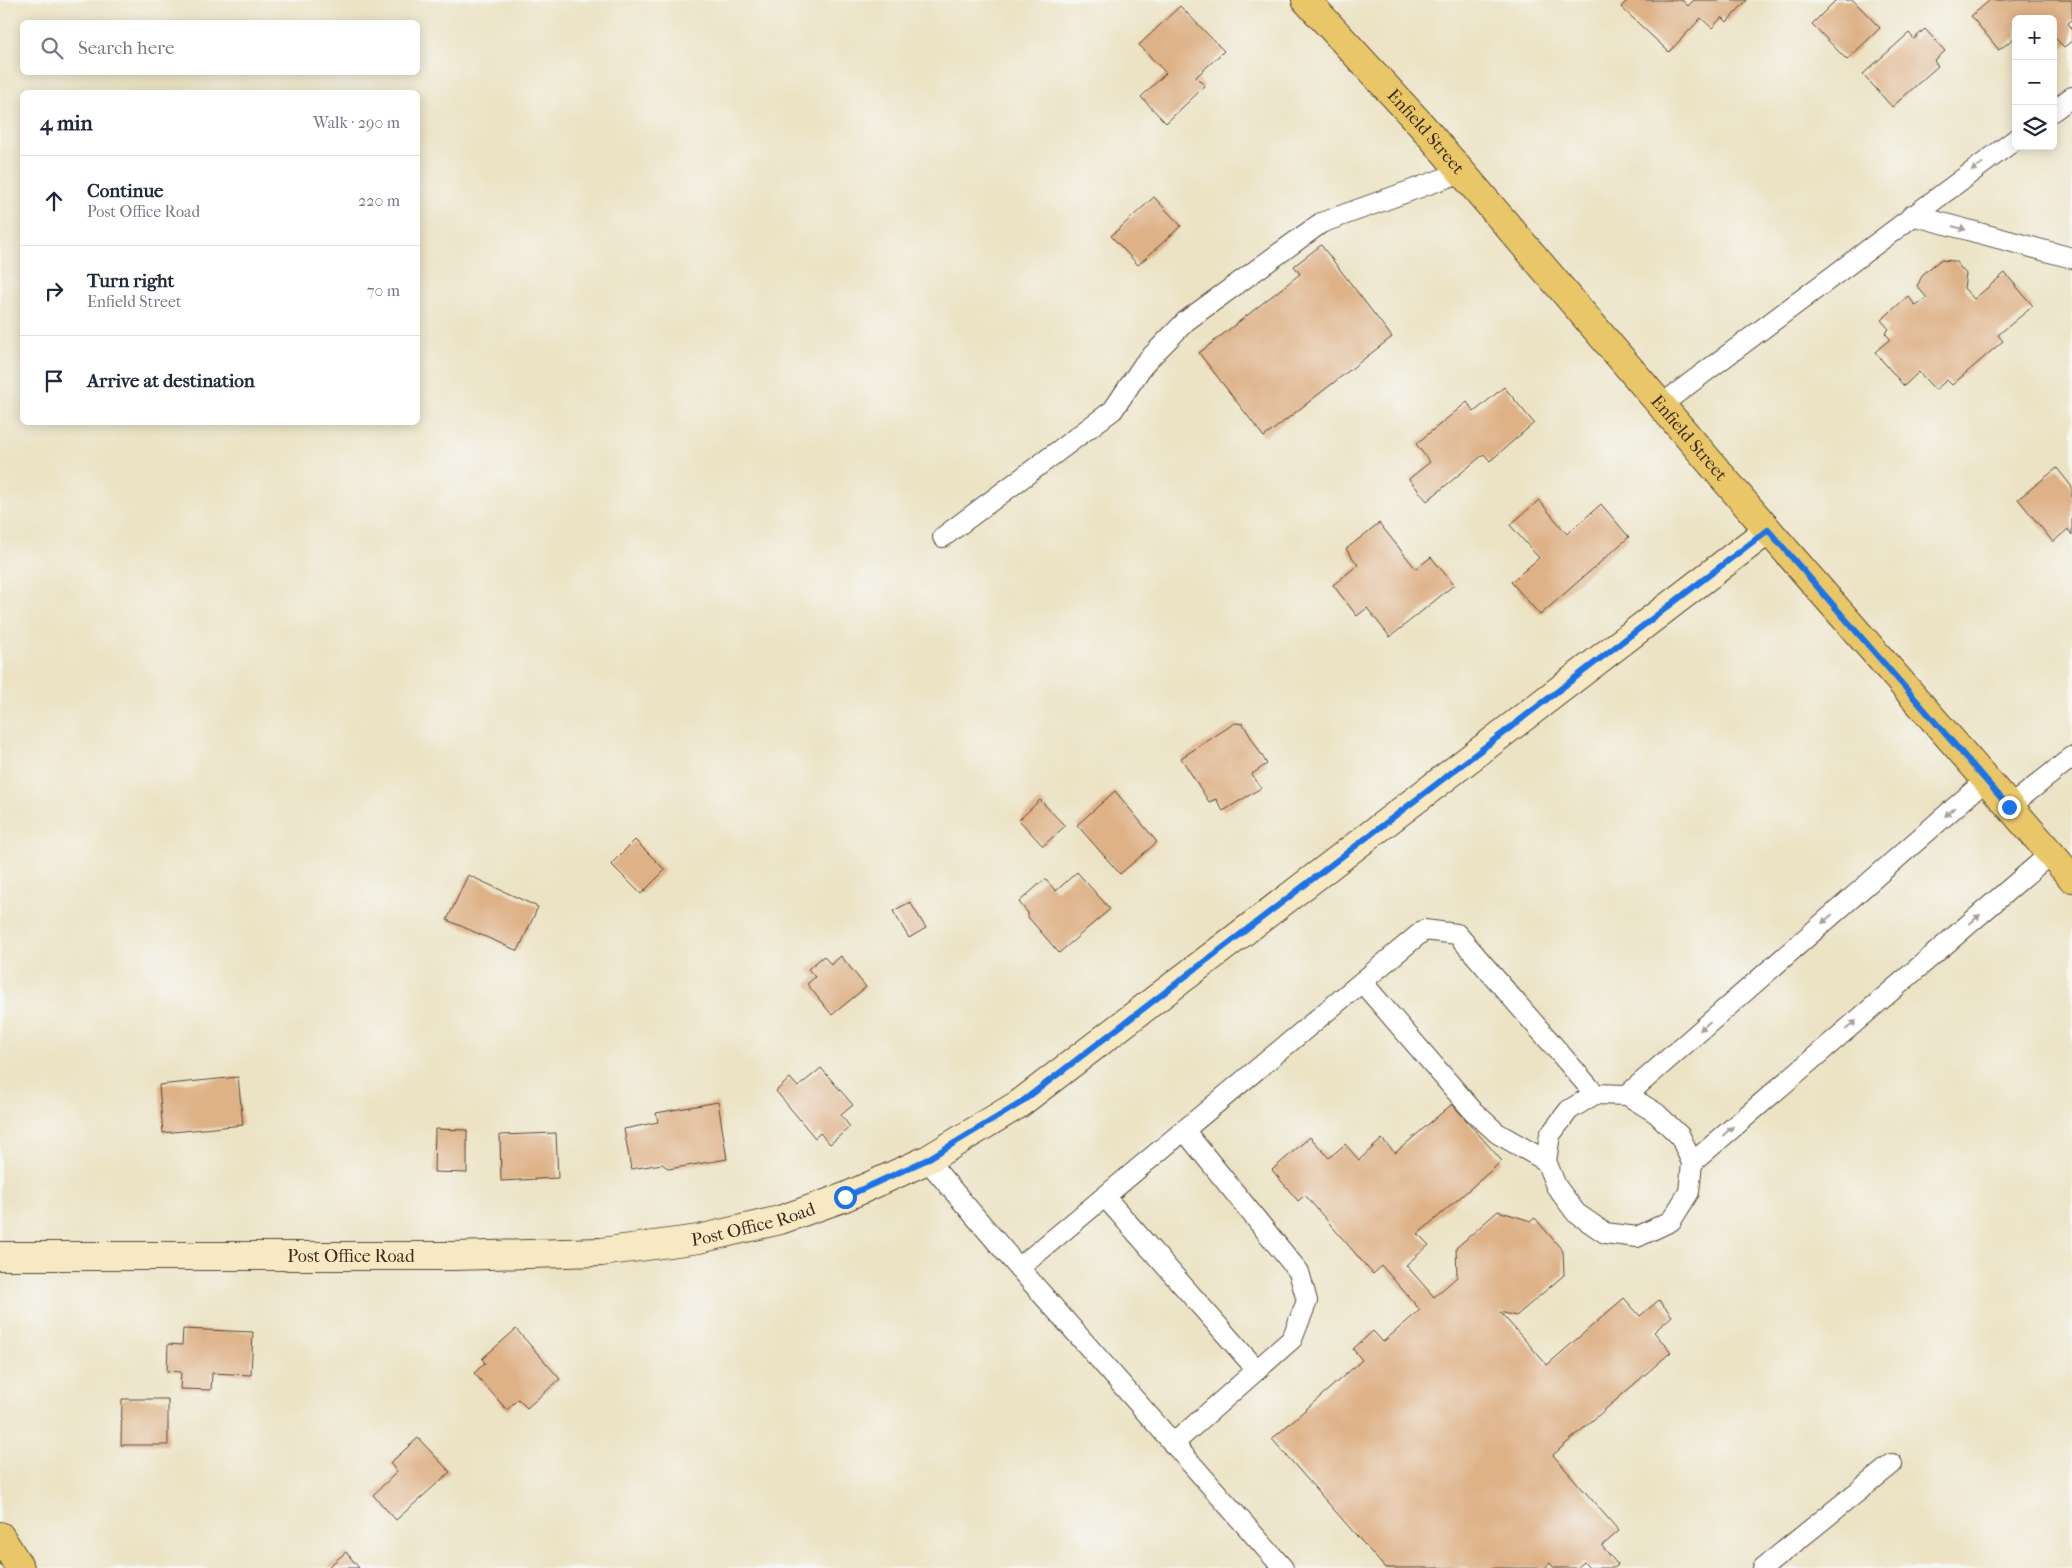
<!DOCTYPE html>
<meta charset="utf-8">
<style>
:root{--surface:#fff;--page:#f2f2f3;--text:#1f2937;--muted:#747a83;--line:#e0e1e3}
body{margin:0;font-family:"IM FELL French Canon",serif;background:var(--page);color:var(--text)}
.controls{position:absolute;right:15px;top:15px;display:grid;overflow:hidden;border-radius:8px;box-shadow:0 2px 12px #0003}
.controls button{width:45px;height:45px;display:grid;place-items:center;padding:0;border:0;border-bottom:1px solid var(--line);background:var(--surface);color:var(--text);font:25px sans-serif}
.stop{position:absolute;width:15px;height:15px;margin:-11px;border:4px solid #1a73e8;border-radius:50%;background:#fff}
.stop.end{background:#1a73e8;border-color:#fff;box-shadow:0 1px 5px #0008}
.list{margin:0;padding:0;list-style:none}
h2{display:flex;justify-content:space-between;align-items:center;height:65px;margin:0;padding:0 20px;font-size:21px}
h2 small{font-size:16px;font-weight:400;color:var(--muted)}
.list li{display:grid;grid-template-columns:32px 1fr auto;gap:15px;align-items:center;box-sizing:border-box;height:90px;padding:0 20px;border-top:1px solid var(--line)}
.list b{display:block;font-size:19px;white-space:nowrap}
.list p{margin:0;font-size:16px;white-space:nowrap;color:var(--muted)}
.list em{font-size:16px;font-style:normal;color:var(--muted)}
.icon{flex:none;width:28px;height:28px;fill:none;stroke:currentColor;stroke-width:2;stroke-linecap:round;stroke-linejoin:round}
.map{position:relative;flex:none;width:2072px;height:1568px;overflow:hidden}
.search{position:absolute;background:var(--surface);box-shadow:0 2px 12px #0003;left:20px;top:20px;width:400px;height:55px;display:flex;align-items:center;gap:12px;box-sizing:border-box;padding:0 18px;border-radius:8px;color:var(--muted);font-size:19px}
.panel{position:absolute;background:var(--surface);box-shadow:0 2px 12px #0003;left:20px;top:90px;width:400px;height:335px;border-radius:8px}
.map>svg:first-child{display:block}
.building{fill:#deb186}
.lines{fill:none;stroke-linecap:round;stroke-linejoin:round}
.lane-casing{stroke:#564637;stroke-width:22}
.secondary-casing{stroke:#564637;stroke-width:30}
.primary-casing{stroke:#564637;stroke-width:30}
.highway-casing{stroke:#564637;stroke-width:30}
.lane{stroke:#fff;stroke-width:20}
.secondary{stroke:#f6e9c3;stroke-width:28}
.primary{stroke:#e9c769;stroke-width:28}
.highway{stroke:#e9c769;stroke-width:28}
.oneway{fill:#a79f9a}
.route{stroke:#1a73e8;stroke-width:6}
.labels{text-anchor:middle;stroke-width:4.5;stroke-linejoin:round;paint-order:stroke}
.street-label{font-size:18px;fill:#3b2a1e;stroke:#f6f6f2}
</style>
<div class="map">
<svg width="2072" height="1568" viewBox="0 0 2072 1568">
<rect width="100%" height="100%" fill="#f6f6f2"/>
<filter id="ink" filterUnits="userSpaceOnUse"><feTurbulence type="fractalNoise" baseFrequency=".02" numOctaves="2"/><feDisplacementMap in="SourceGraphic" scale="10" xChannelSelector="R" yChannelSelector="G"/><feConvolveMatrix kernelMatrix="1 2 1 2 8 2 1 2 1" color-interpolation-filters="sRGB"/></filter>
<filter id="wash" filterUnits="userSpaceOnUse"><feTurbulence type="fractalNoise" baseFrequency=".0096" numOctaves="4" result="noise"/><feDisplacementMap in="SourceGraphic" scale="20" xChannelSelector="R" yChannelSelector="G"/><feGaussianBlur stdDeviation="1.12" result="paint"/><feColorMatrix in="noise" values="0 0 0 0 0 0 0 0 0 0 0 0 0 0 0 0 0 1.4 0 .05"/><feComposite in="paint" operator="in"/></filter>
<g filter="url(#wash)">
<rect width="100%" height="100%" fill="#ece3c4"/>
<g id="blocks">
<g class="building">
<path d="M 1628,0 L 1682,0 L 1688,6 L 1694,0 L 1747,0 L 1727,22 L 1722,17 L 1712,28 L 1701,18 L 1669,52 L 1621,7 Z"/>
<path d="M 1836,0 L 1853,0 L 1880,28 L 1847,60 L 1812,24 Z"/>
<path d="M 1990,0 L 2072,0 L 2072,20 L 2068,23 L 2072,29 L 2072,41 L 2064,47 L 2053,36 L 2053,19 L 2016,19 L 2016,40 L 2014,38 L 1999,50 L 1971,16 Z"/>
<path d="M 1180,6 L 1224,51 L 1196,77 L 1205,86 L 1166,123 L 1141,97 L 1166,73 L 1139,45 Z"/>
<path d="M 1925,29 L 1945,51 L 1934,61 L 1938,66 L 1892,107 L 1863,74 L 1909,33 L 1914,39 Z"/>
<path d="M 1154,197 L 1181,226 L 1138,265 L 1111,236 Z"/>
<path d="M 1321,245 L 1392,337 L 1264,437 L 1199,353 L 1300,274 L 1294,266 Z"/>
<path d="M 1940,260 L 1955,261 L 1966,274 L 1964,288 L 1974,299 L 2005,273 L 2033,306 L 1998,335 L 2003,341 L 1952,385 L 1947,380 L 1935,390 L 1919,372 L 1904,386 L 1875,352 L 1890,339 L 1885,333 L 1889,329 L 1881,320 L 1908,296 L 1916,306 L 1927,298 L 1917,286 L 1923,274 Z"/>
<path d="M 1504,387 L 1534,423 L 1490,461 L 1484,454 L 1427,501 L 1409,479 L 1430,462 L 1416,444 L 1467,402 L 1474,412 Z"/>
<path d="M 2057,468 L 2072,487 L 2072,535 L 2068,529 L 2053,542 L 2018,499 Z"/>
<path d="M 1539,500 L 1567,534 L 1601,504 L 1629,537 L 1540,615 L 1511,582 L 1539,558 L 1510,525 Z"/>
<path d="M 1379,523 L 1416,569 L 1431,557 L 1454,585 L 1390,637 L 1367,608 L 1357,616 L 1333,585 L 1358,565 L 1346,549 Z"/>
<path d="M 1235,723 L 1243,724 L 1267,764 L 1252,774 L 1261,788 L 1223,811 L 1216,799 L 1209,802 L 1181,758 Z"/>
<path d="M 1115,791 L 1157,842 L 1120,874 L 1077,825 Z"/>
<path d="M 1040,800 L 1065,826 L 1043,846 L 1019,820 Z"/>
<path d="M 635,840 L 665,870 L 641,894 L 611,864 Z"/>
<path d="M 1077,872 L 1110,909 L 1059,953 L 1028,917 L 1028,913 L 1019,902 L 1045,879 L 1056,891 Z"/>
<path d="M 468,875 L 538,907 L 518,951 L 447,920 Z"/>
<path d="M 910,902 L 926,928 L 909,938 L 893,911 Z"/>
<path d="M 824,956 L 831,965 L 841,956 L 866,987 L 832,1015 L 807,984 L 815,977 L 808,969 Z"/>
<path d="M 821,1068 L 853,1105 L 841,1115 L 850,1127 L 830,1144 L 820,1133 L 815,1138 L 776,1091 L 790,1078 L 798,1087 Z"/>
<path d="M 238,1077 L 243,1125 L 163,1133 L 159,1085 Z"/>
<path d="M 718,1102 L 727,1159 L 669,1169 L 662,1164 L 631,1169 L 624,1129 L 658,1122 L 656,1113 Z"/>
<path d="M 1452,1104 L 1502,1161 L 1418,1234 L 1429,1245 L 1406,1265 L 1434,1297 L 1457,1277 L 1456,1248 L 1498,1211 L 1531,1221 L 1535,1218 L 1563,1251 L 1564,1275 L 1516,1316 L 1500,1312 L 1547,1365 L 1624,1298 L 1640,1316 L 1659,1300 L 1672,1316 L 1654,1332 L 1671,1352 L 1553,1455 L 1619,1531 L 1602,1546 L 1618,1565 L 1614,1568 L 1589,1568 L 1584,1562 L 1577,1568 L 1554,1568 L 1550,1563 L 1545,1568 L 1385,1568 L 1272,1439 L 1362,1360 L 1353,1349 L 1373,1331 L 1383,1342 L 1420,1310 L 1382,1266 L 1373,1274 L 1305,1195 L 1298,1201 L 1272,1170 L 1310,1137 L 1329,1158 L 1345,1144 L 1359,1160 L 1382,1139 L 1395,1153 Z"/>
<path d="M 435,1129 L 467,1130 L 467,1173 L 434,1172 Z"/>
<path d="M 556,1133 L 558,1178 L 501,1181 L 500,1135 Z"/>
<path d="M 183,1329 L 253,1332 L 251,1375 L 212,1373 L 211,1390 L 180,1389 L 181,1372 L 167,1371 L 168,1344 L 182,1345 Z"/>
<path d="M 516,1329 L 560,1379 L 527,1408 L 518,1399 L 507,1410 L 474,1373 L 485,1363 L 482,1359 Z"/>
<path d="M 122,1399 L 168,1399 L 168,1445 L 121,1445 Z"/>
<path d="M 418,1438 L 450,1472 L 396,1520 L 373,1495 L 397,1472 L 390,1463 Z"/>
<path d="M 346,1552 L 359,1568 L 327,1568 Z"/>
</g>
</g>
</g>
<g filter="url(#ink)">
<use href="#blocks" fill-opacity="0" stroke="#564637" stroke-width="1"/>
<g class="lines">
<g class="lane-casing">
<g id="lane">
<path d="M 2053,111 L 2072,97"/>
<path d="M 1912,215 L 2072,258"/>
<path d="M 1661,405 L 2016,139"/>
<path d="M 943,537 L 1113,410 L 1144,364 L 1186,321 L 1321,223 L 1462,172"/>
<path d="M 2009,807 L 2072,757"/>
<path d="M 1362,982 L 1473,1111 L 1497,1133 L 1546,1161"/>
<path d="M 1595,1094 L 1627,1095 L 1656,1113 L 1680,1136 L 1692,1163 L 1689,1192 L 1671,1221 L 1637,1237 L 1605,1233 L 1576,1213 L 1556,1186 L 1546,1161 L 1550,1135 L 1569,1110 Z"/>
<path d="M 1627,1095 L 1986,780"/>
<path d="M 927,1160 L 1019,1268 L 1283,1568"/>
<path d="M 1692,1163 L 2050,854"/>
<path d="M 1105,1197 L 1257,1370"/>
<path d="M 1019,1268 L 1424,930 L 1457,934 L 1595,1094"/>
<path d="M 1173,1444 L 1292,1339 L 1307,1301 L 1299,1272 L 1184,1130"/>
<path d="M 1763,1568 L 1892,1464"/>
</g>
</g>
<g class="secondary-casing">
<g id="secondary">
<path id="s1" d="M 0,1256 L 454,1256 L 601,1252 L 699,1239 L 780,1220 L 845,1197 L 927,1160 L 1019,1104 L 1768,530"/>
</g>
</g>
<g class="primary-casing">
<g id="primary">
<path id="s2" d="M 1306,0 L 1423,127 L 1768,530 L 2072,878"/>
</g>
</g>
<g class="highway-casing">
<path id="highway" d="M 0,1536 L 20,1568"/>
</g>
<use href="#lane" class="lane"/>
<use href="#secondary" class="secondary"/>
<use href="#primary" class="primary"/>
<use href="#highway" class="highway"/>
</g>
<defs><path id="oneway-solid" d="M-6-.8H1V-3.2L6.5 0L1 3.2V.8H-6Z" transform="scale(1.25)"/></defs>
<g class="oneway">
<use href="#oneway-solid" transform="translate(1977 167) rotate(144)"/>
<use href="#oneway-solid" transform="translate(1959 228) rotate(15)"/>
<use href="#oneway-solid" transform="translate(1950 812) rotate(139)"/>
<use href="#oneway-solid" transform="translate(1827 919) rotate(139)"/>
<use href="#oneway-solid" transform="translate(1975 919) rotate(-41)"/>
<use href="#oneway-solid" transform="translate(1851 1025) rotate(-41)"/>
<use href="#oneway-solid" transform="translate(1705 1026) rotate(139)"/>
<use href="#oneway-solid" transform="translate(1728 1131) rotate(-41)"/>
</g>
</g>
<g class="lines" filter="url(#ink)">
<path class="route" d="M 845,1197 L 926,1160 L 1019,1104 L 1768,530 L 2009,807"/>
</g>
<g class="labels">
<g class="street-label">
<text dy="6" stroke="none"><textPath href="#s2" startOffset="178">Enfield Street</textPath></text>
<text dy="6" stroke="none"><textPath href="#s2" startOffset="582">Enfield Street</textPath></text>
<text dy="6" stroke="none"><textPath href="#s1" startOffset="756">Post Office Road</textPath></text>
<text dy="6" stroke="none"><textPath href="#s1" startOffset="351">Post Office Road</textPath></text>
</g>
</g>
</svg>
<div class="controls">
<button>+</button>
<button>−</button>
<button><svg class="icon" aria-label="layers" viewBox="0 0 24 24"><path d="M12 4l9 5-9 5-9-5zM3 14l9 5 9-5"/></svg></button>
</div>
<div class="stop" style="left:845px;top:1197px"></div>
<div class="stop end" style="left:2009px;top:807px"></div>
<div class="search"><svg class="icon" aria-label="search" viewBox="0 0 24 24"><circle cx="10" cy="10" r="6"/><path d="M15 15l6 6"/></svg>Search here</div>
<section class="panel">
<h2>4 min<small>Walk · 290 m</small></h2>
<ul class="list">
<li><svg class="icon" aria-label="ahead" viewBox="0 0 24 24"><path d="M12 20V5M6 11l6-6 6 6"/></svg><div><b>Continue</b><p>Post Office Road</p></div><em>220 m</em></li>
<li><svg class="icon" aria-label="right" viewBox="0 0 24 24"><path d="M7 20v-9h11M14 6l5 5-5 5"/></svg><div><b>Turn right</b><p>Enfield Street</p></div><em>70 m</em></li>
<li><svg class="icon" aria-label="arrive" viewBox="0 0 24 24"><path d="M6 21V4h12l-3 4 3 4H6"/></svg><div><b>Arrive at destination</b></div></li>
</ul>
</section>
</div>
